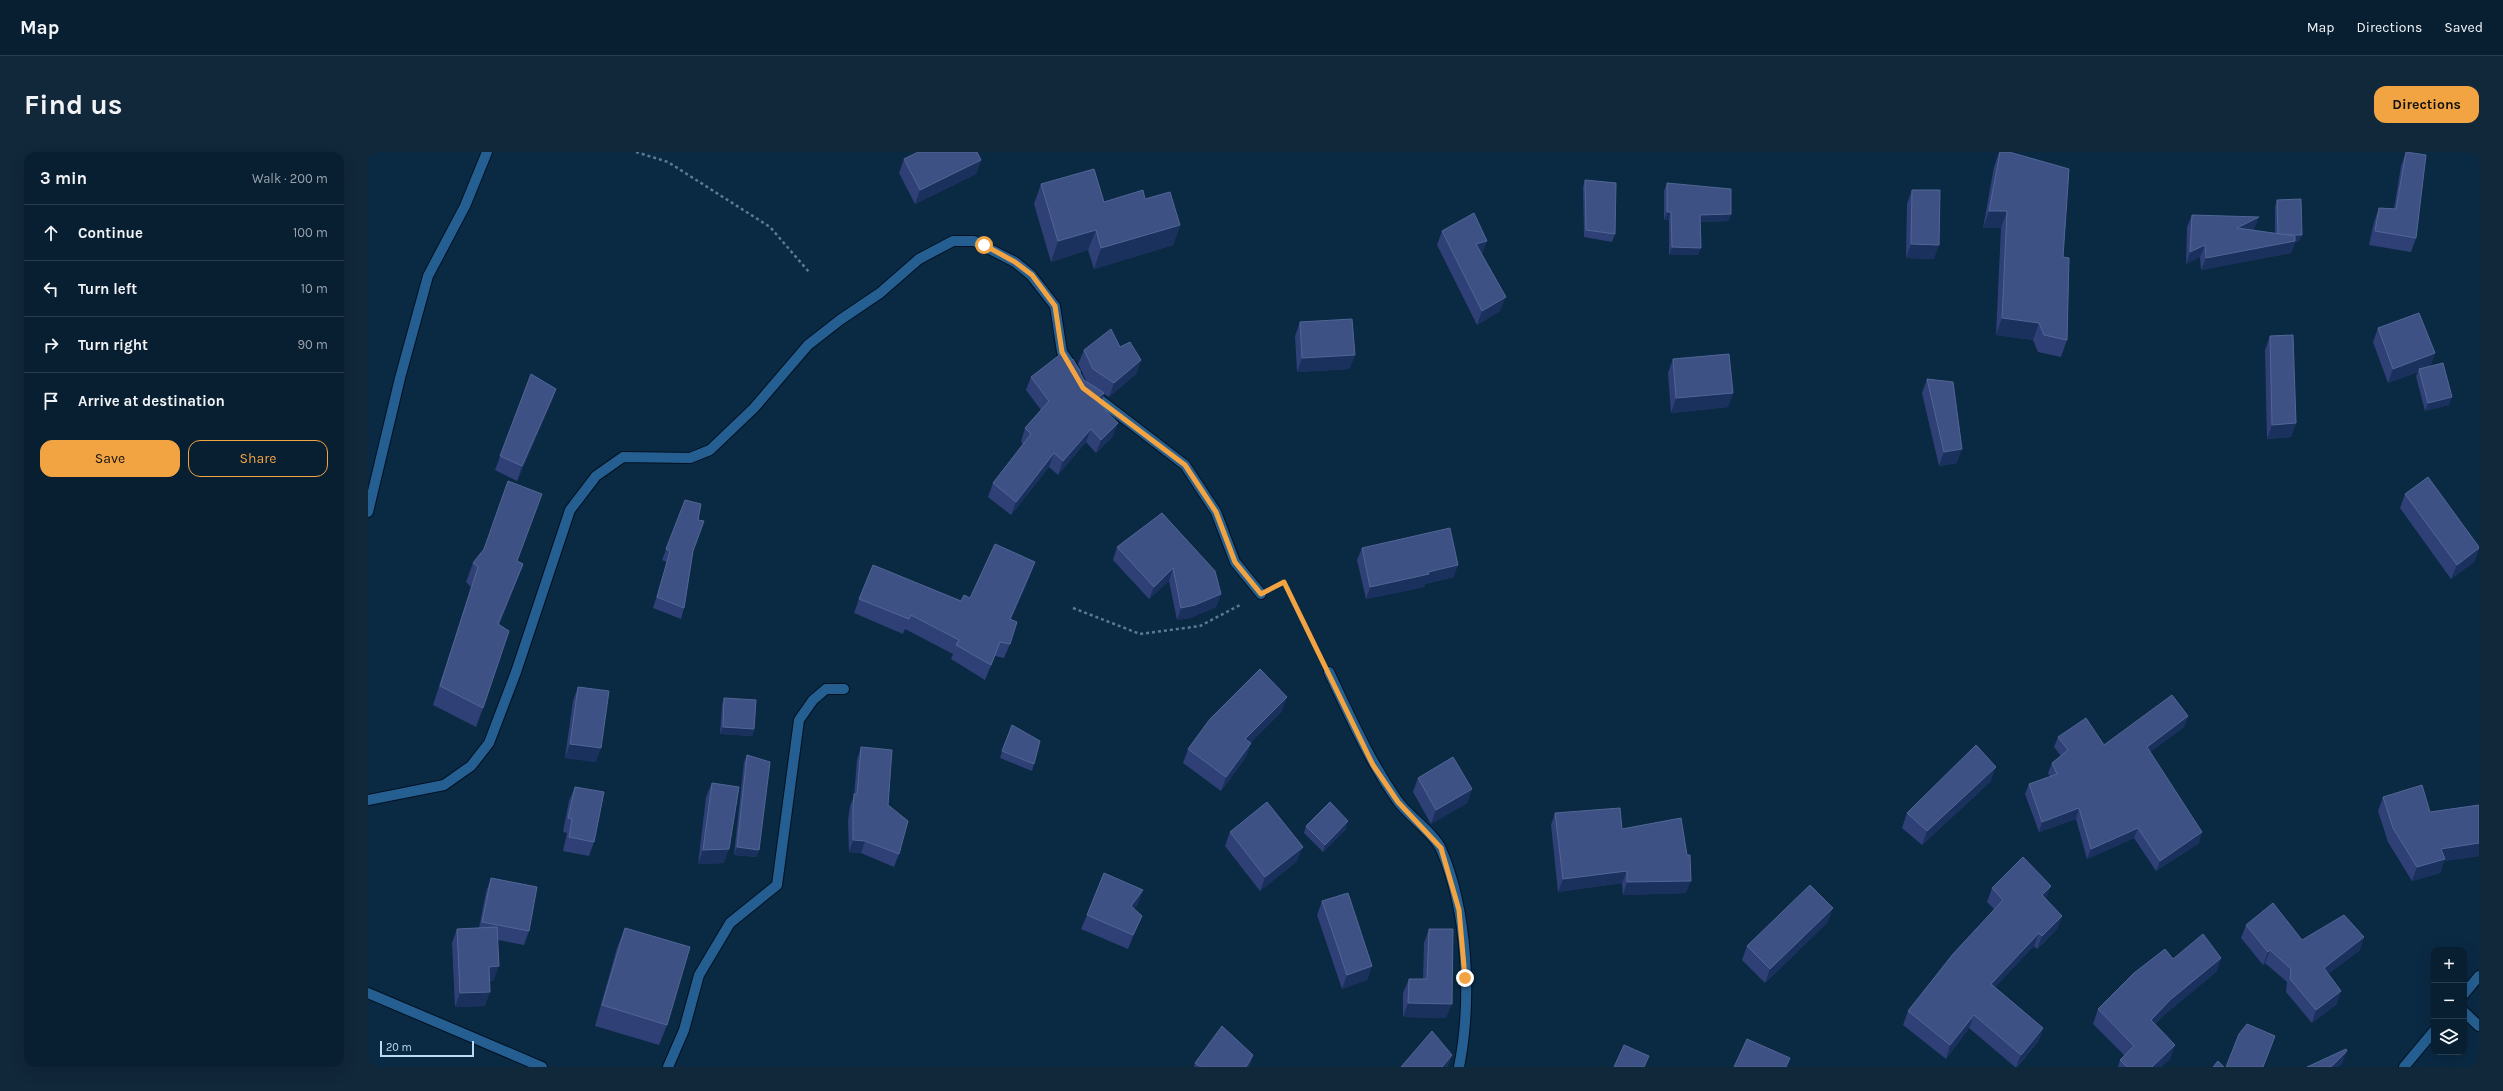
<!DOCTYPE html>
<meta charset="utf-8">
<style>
:root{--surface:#081f32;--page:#11273a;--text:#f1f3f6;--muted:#98a2ac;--line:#293d4d;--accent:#f3a442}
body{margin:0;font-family:Karla,sans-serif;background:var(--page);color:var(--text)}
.controls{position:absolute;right:12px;bottom:12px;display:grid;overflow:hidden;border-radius:8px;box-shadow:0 4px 16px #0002}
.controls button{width:36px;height:36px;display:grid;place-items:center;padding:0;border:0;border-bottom:1px solid var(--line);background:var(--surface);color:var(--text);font:20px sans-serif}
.scale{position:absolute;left:12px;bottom:10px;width:94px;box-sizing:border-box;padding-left:4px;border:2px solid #bbd8f5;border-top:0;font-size:11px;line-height:14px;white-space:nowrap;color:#bbd8f5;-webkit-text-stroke:3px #0a2943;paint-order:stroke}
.stop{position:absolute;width:12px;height:12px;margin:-9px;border:3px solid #f3a442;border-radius:50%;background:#fff}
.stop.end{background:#f3a442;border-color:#fff;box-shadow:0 1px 4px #0008}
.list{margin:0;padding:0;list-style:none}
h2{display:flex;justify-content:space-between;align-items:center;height:52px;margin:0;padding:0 16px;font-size:17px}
h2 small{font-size:13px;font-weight:400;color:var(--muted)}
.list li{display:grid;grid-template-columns:26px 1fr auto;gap:12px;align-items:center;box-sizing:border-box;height:56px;padding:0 16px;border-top:1px solid var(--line)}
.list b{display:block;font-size:15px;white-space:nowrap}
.list em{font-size:13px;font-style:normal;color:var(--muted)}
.actions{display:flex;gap:8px;padding:12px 16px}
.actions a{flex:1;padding:9px 0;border:1px solid var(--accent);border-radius:12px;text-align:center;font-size:14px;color:var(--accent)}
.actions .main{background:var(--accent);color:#111}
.icon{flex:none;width:22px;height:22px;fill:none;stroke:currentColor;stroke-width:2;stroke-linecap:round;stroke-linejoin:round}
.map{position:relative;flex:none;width:2111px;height:915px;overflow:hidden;border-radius:12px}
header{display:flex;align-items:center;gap:24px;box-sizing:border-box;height:56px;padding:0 20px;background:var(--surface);border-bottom:1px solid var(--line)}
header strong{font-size:19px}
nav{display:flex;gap:22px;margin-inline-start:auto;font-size:14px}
.intro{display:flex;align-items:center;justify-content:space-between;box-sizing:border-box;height:96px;padding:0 24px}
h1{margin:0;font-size:28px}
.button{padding:10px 18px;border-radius:12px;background:var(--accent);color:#111;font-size:14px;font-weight:700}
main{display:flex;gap:24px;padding:0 24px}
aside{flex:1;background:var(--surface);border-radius:12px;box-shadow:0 4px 16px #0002}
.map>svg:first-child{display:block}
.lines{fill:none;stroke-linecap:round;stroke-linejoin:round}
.street-casing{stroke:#021121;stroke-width:12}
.path{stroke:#5c7a95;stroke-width:2.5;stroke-dasharray:3 3;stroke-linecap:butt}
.street{stroke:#255f91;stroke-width:10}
.wall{fill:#2f4077}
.shaded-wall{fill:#1a305d}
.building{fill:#3e5185;stroke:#516696}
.route{stroke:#f3a442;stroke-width:5}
</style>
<header>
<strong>Map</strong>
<nav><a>Map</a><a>Directions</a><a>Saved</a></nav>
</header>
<div class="intro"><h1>Find us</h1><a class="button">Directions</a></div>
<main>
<aside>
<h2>3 min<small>Walk · 200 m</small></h2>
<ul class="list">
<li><svg class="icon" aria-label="ahead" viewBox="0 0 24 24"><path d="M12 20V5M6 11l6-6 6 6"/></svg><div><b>Continue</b></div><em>100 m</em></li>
<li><svg class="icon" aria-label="left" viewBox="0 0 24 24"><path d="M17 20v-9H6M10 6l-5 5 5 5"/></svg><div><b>Turn left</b></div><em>10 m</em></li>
<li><svg class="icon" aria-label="right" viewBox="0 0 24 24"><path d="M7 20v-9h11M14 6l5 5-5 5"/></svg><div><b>Turn right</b></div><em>90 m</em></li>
<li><svg class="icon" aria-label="arrive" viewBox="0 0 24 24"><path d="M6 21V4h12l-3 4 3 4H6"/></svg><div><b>Arrive at destination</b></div></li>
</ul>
<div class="actions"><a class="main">Save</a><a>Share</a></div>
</aside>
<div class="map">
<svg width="2111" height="915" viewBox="0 0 2111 915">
<rect width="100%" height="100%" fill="#0a2943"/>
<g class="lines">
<g class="street-casing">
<g id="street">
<path d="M 723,241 L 817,313 L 848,360 L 867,410 L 893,442"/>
<path d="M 0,360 L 32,226 L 60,124 L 97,54 L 119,0"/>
<path d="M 961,520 C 982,564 1001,608 1029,648 C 1039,663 1067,682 1073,697 C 1100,759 1104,849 1091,915"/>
<path d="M 0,648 L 76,633 L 103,614 L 121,591 L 148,520 L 202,358 L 228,324 L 255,305 L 322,306 L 342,298 L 386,256 L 440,193 L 472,168 L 512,141 L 551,107 L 585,89 L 606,89 L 647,110 L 663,123 L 687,154 L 694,200 L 708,220"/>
<path d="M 0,841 L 174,915"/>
<path d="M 2096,842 L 2111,824"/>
<path d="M 2096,860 L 2111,874"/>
<path d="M 300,915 L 316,878 L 331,823 L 362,771 L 409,733 L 431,568 L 445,548 L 458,537 L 476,537"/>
<path d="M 2036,915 L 2066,879"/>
</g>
</g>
<g class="path">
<path d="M 268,0 L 300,10 L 402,75 L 441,120"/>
<path d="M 912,432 L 916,430 L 952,502"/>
<path d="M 705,456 L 772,482 L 832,474 L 874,452"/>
</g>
<use href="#street" class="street"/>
</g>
<g class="wall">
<path d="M 1631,0 L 1641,0 L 1695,105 L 1699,188 L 1693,205 L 1670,200 L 1665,188 L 1628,183 L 1633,76 L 1615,76 L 1626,15 Z"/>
<path d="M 2038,0 L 2048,86 L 2043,100 L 2001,93 L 2006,70 L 2011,56 L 2026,57 L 2033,14 Z"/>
<path d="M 536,7 L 613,8 L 608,22 L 547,52 L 531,21 Z"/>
<path d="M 1217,28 L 1247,82 L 1244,90 L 1216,85 L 1215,35 Z"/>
<path d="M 1299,31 L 1361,69 L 1332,70 L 1330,103 L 1301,103 L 1301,68 L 1296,68 L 1296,39 Z"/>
<path d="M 673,32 L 736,50 L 777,47 L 812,73 L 805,93 L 726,117 L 720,98 L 683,110 L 666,52 Z"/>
<path d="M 1544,38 L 1566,107 L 1538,106 L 1539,52 Z"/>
<path d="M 1909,48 L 1931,90 L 1927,90 L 1923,101 L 1833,118 L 1832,105 L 1818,112 L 1819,75 L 1824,63 L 1886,78 L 1885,78 L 1907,82 L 1907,55 Z"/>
<path d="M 1074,79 L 1132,159 L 1109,173 L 1069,93 Z"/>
<path d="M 932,170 L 987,203 L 981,217 L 929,220 L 927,184 Z"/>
<path d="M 2010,176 L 2067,201 L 2062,215 L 2081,253 L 2057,259 L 2048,224 L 2050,220 L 2020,231 L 2005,190 Z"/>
<path d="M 1902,184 L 1928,271 L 1923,285 L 1899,287 L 1897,198 Z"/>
<path d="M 752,195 L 773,208 L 768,222 L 741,245 L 736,242 L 732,252 L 745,284 L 728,301 L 718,290 L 690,323 L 681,315 L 643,363 L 620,345 L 625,331 L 655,292 L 653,290 L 657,276 L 673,258 L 658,238 L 663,225 L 716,228 L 719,230 L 710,212 L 716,198 Z"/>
<path d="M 1305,207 L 1365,241 L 1360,255 L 1303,261 L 1300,221 Z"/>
<path d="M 163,222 L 188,237 L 183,251 L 149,329 L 127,318 Z"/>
<path d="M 1559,227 L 1589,311 L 1571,314 L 1554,241 Z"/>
<path d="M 2037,342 L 2111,395 L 2111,397 L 2106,410 L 2083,427 L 2032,356 Z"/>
<path d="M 317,348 L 325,399 L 316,456 L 313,467 L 285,456 L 299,410 L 294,408 Z"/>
<path d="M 794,361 L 853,442 L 848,455 L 822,466 L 809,468 L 801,429 L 781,447 L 745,408 L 749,395 Z"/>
<path d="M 994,396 L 1086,425 L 1057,432 L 1056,435 L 998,447 L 989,408 Z"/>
<path d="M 150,409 L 155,412 L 148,431 L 131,473 L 115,556 L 108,575 L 65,553 L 103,435 L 98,430 L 105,411 Z"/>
<path d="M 662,424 L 643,467 L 642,492 L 636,506 L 627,504 L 617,528 L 583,507 L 585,502 L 537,477 L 535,482 L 486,461 L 491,447 L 593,449 Z"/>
<path d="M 210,535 L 228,610 L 197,606 L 205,549 Z"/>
<path d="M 356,546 L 386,577 L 384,584 L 352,582 L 354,553 Z"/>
<path d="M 914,559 L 882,591 L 883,591 L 878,605 L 853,639 L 815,611 L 820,597 Z"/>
<path d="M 1820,564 L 1816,575 L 1782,600 L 1831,691 L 1788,719 L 1766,686 L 1719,707 L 1708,667 L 1671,680 L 1657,642 L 1661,632 L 1682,625 L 1680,621 L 1684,611 L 1693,604 L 1686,595 L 1690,585 L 1736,593 Z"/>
<path d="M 493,595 L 520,653 L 531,702 L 526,715 L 493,701 L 481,700 L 480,669 L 482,654 L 486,644 L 489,608 Z"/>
<path d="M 634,599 L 666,612 L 664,619 L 632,606 Z"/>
<path d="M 379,603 L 389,705 L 366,703 L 376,610 Z"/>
<path d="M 1050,626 L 1104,637 L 1099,651 L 1063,672 L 1045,640 Z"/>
<path d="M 1623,629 L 1554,693 L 1534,676 L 1539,661 Z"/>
<path d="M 344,631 L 356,711 L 330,712 L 338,645 Z"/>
<path d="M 207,635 L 226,690 L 221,704 L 195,699 L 199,681 L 195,680 L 201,649 Z"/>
<path d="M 2015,645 L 2062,660 L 2111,653 L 2111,704 L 2076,709 L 2072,721 L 2044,729 L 2020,690 L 2010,659 Z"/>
<path d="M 1187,661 L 1254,677 L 1318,741 L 1255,743 L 1254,731 L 1190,740 L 1183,673 Z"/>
<path d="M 938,674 L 978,677 L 955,700 L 936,681 Z"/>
<path d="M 862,680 L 929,709 L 892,739 L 857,694 Z"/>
<path d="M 123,726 L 161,779 L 156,793 L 130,788 L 126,828 L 122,829 L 117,854 L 87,855 L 84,791 L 89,777 L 111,776 L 118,740 Z"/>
<path d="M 1624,736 L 1678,747 L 1694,764 L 1689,777 L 1669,797 L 1666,794 L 1627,835 L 1675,876 L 1670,890 L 1649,915 L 1647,915 L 1601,876 L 1578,907 L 1535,873 L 1540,859 L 1626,757 L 1619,750 Z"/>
<path d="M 954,749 L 1004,814 L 999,828 L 974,837 L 949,763 Z"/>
<path d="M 770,752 L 766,757 L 774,764 L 768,778 L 760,797 L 713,777 L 719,763 Z"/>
<path d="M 1460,770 L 1397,831 L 1374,808 L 1379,794 Z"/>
<path d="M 1878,773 L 1934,788 L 1992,798 L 1960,822 L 1969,852 L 1944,871 L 1918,840 L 1919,830 L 1897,811 L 1895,813 L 1873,786 Z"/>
<path d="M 257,776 L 299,873 L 291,893 L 227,874 L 249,796 Z"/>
<path d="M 1061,777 L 1078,866 L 1035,865 L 1035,841 L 1041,827 L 1055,827 L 1056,791 Z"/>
<path d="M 1853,806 L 1848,820 L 1797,862 L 1787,872 L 1807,893 L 1802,907 L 1793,915 L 1750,915 L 1752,908 L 1757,904 L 1725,872 L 1730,857 L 1805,807 Z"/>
<path d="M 885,903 L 881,915 L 826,915 L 827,911 Z"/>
</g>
<g class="shaded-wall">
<path d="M 613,8 L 608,22 L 547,52 L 552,38 Z"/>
<path d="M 1621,59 L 1639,59 L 1633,76 L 1615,76 Z"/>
<path d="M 1299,60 L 1303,60 L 1301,68 L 1296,68 Z"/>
<path d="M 1363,62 L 1361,69 L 1329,70 L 1332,63 Z"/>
<path d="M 1891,65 L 1886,78 L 1865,89 L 1869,76 Z"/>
<path d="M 812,73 L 805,93 L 726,117 L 733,96 Z"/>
<path d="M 728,78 L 720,98 L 683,110 L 690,89 Z"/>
<path d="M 1910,83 L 1934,83 L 1931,90 L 1927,90 L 1923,101 L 1833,118 L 1838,106 Z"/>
<path d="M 1119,89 L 1114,103 L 1108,92 Z"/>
<path d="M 1543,92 L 1571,93 L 1566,107 L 1538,106 Z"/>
<path d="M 1837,93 L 1832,105 L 1818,112 L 1822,100 Z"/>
<path d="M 1304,95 L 1333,96 L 1330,103 L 1301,103 Z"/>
<path d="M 1138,145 L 1132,159 L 1109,173 L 1114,159 Z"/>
<path d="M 1634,166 L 1671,171 L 1665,188 L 1628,183 Z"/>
<path d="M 2067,201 L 2062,215 L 2051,217 L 2050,220 L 2020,231 L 2025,217 Z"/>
<path d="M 987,203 L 981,217 L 929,220 L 934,206 Z"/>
<path d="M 773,208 L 768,222 L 741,245 L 746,231 Z"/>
<path d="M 188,237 L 183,251 L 149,329 L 154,314 Z"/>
<path d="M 736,241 L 731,254 L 728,248 Z"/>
<path d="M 1365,241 L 1360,255 L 1303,261 L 1308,246 Z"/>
<path d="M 2084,245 L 2081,253 L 2057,259 L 2060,251 Z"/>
<path d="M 750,271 L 745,284 L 728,301 L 733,288 Z"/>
<path d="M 1928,271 L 1923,285 L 1899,287 L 1904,273 Z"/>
<path d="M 723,277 L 718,290 L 690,323 L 695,309 Z"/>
<path d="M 1594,297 L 1589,311 L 1571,314 L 1576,300 Z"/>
<path d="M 686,301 L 681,315 L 643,363 L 648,350 Z"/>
<path d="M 2111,396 L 2106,410 L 2083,427 L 2089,413 Z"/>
<path d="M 667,410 L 662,424 L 637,481 L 642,467 Z"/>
<path d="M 155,412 L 148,431 L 123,491 L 130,472 Z"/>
<path d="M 1090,413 L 1086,425 L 1057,432 L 1056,435 L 998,447 L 1002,435 Z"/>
<path d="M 805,416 L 801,429 L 781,447 L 786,435 Z"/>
<path d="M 853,442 L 848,455 L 822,466 L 809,468 L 813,456 Z"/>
<path d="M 919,545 L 914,559 L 872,601 L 877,587 Z"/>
<path d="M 1820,564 L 1816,575 L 1775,605 L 1779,595 Z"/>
<path d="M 355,575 L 386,577 L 384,584 L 352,582 Z"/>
<path d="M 883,591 L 878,605 L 853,639 L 858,625 Z"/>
<path d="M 202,592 L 233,596 L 228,610 L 197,606 Z"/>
<path d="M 1628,615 L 1623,629 L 1554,693 L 1559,679 Z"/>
<path d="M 1104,637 L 1099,651 L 1063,672 L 1068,658 Z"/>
<path d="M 1711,656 L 1708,667 L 1671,680 L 1674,670 Z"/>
<path d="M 980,669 L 978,677 L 955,700 L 957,693 Z"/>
<path d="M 1770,676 L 1766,686 L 1719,707 L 1723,697 Z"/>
<path d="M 1834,680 L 1831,691 L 1788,719 L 1792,709 Z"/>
<path d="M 485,688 L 497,689 L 493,701 L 481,700 Z"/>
<path d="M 2111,691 L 2111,704 L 2076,709 L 2072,721 L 2044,729 L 2049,715 L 2073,697 Z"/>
<path d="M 369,695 L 391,698 L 389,705 L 366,703 Z"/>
<path d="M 935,695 L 929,709 L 892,739 L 897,725 Z"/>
<path d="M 361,697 L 356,711 L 330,712 L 335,698 Z"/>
<path d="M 1259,719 L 1254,731 L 1190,740 L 1195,727 Z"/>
<path d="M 1323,729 L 1318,741 L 1255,743 L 1259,730 Z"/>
<path d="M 1683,734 L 1678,747 L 1674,743 Z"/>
<path d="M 775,738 L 770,752 L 758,768 L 763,754 Z"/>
<path d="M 1465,756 L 1460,770 L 1397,831 L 1402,817 Z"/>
<path d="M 774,764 L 768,778 L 760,797 L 765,783 Z"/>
<path d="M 1694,764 L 1689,777 L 1669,797 L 1674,784 Z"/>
<path d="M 1671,781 L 1666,794 L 1618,845 L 1623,832 Z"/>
<path d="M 1996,785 L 1992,798 L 1951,829 L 1956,816 Z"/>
<path d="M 1902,798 L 1897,811 L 1895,813 L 1900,800 Z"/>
<path d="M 1853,806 L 1848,820 L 1797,862 L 1777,882 L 1783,868 L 1802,848 Z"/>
<path d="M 131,814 L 126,828 L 116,829 L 121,815 Z"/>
<path d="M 1004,814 L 999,828 L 974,837 L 979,823 Z"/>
<path d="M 1973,839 L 1969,852 L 1944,871 L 1948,858 Z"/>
<path d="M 122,840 L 117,854 L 87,855 L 92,841 Z"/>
<path d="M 1040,851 L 1084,852 L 1078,866 L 1035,865 Z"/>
<path d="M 1606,863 L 1601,876 L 1578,907 L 1582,893 Z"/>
<path d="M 1675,876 L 1670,890 L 1648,915 L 1653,903 Z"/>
<path d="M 1907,884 L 1903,897 L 1895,915 Z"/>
<path d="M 1807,893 L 1802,907 L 1793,915 L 1784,915 Z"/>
<path d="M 1979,899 L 1974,912 L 1971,915 L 1963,915 Z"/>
<path d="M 885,903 L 881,915 L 878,915 Z"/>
<path d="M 1084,903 L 1080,915 L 1074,915 Z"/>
</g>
<g class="building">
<path d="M 550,0 L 609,0 L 613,8 L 552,38 L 536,7 Z"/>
<path d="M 1632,0 L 1641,0 L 1701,17 L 1695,105 L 1701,106 L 1699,188 L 1676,183 L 1671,171 L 1634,166 L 1639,59 L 1621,59 Z"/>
<path d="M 2038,0 L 2058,3 L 2048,86 L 2007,79 L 2011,56 L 2028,57 Z"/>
<path d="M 726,17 L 736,50 L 775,38 L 777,47 L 802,40 L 812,73 L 733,96 L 728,78 L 690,89 L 673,32 Z"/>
<path d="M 1217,28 L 1248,31 L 1247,82 L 1218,78 Z"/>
<path d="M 1299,31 L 1363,37 L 1363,62 L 1332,63 L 1333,96 L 1304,95 L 1303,60 L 1299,60 Z"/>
<path d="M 1544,38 L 1572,38 L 1571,93 L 1543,92 Z"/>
<path d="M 1933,47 L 1934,83 L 1917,83 L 1910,82 L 1909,48 Z"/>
<path d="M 1106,61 L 1119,89 L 1108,92 L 1138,145 L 1114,159 L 1074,79 Z"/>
<path d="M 1824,63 L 1891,65 L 1869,76 L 1927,84 L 1927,89 L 1838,106 L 1837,93 L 1822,100 Z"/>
<path d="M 2051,161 L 2067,201 L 2025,217 L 2010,176 Z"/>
<path d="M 984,167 L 987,203 L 934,206 L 932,170 Z"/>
<path d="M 743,177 L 752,195 L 762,190 L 773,208 L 746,231 L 725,217 L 716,198 Z"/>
<path d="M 1925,183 L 1928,271 L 1904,273 L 1902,184 Z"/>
<path d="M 694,201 L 701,210 L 705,207 L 716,228 L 736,241 L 728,248 L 750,271 L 733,288 L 723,277 L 695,309 L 686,301 L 648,350 L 625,331 L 663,282 L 657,276 L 681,249 L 663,225 Z"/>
<path d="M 1361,202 L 1365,241 L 1308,246 L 1305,207 Z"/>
<path d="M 2075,211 L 2084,245 L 2060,251 L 2051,217 Z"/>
<path d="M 163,222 L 188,237 L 154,314 L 132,304 Z"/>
<path d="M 1559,227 L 1585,230 L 1594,297 L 1576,300 Z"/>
<path d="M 2060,325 L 2111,395 L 2111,396 L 2089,413 L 2037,342 Z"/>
<path d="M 140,329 L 174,342 L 149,409 L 155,412 L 130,472 L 141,479 L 115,556 L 72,534 L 110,415 L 105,411 L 116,397 Z"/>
<path d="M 317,348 L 333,352 L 330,368 L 336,369 L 325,399 L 316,456 L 289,445 L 302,399 L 298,397 Z"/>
<path d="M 794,361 L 847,419 L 853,442 L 827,453 L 813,456 L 805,416 L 786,435 L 749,395 Z"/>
<path d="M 1082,376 L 1090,413 L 1060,420 L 1061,422 L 1002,435 L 994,396 Z"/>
<path d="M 627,392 L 667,410 L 642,467 L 649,470 L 642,492 L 632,490 L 623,513 L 588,493 L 591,488 L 543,463 L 541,467 L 491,447 L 505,413 L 593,449 L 596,443 L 602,446 Z"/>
<path d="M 892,517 L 919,545 L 877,587 L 883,591 L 858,625 L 820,597 L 842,567 Z"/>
<path d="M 210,535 L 241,539 L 233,596 L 202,592 Z"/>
<path d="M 1804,543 L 1820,564 L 1779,595 L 1834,680 L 1792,709 L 1770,676 L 1723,697 L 1711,656 L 1674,670 L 1661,632 L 1689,622 L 1684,611 L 1700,598 L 1690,585 L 1718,566 L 1736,593 Z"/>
<path d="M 356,546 L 388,548 L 386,577 L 355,575 Z"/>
<path d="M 644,573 L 672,589 L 666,612 L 634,599 Z"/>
<path d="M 1608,593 L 1628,615 L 1559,679 L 1539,661 Z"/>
<path d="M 493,595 L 524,598 L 520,653 L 540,669 L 531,702 L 497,689 L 485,688 L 485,657 L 486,642 L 489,642 Z"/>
<path d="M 379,603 L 402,610 L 391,698 L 369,695 Z"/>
<path d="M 1085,605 L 1104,637 L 1068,658 L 1050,626 Z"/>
<path d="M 344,631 L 371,635 L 361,697 L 335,698 Z"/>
<path d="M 2054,633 L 2062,660 L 2111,653 L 2111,691 L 2073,697 L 2077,707 L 2049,715 L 2025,676 L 2015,645 Z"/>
<path d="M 207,635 L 236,640 L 226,690 L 201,685 L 204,667 L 200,666 Z"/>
<path d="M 899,650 L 935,695 L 897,725 L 862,680 Z"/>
<path d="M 962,650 L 980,669 L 957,693 L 938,674 Z"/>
<path d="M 1252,656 L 1254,677 L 1313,666 L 1319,703 L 1322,703 L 1323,729 L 1259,730 L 1259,719 L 1195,727 L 1187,661 Z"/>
<path d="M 1655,705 L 1683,734 L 1674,743 L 1694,764 L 1674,784 L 1671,781 L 1623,832 L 1675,876 L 1653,903 L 1606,863 L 1582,893 L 1540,859 L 1585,802 L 1635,748 L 1624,736 Z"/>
<path d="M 736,721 L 775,738 L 763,754 L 774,764 L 765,783 L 719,763 Z"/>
<path d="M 123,726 L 169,735 L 161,779 L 114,770 Z"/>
<path d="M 1442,733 L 1465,756 L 1402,817 L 1379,794 Z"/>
<path d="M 980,741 L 1004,814 L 979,823 L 954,749 Z"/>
<path d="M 1905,751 L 1934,788 L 1976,763 L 1996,785 L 1956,816 L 1973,839 L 1948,858 L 1922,827 L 1923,817 L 1902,798 L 1900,800 L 1878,773 Z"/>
<path d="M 129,775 L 131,814 L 121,815 L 122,840 L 92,841 L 89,777 Z"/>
<path d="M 257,776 L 322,795 L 299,873 L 234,853 Z"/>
<path d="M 1061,777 L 1085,777 L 1084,852 L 1040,851 L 1041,827 L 1059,827 Z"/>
<path d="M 1835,782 L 1853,806 L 1802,848 L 1783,868 L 1807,893 L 1784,915 L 1759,915 L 1752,908 L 1766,894 L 1730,857 L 1766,821 L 1797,797 L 1805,807 Z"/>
<path d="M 1879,872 L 1907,884 L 1895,915 L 1858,915 L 1871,882 Z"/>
<path d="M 854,874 L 885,903 L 878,915 L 833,915 L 827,911 Z"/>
<path d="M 1064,879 L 1084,903 L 1074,915 L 1033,915 Z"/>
<path d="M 1379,887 L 1422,906 L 1418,915 L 1366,915 Z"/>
<path d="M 1256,893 L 1281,904 L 1276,915 L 1246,915 Z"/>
<path d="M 1978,897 L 1979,899 L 1963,915 L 1939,915 Z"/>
<path d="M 1850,909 L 1856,915 L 1845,915 Z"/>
</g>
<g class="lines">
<path class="route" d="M 616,93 L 647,110 L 664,123 L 687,154 L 694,200 L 715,236 L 817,313 L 848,360 L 867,410 L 893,442 L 916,430 L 1005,613 L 1030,650 L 1073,696 L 1091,758 L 1097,826"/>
</g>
</svg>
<div class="controls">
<button>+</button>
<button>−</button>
<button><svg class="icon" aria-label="layers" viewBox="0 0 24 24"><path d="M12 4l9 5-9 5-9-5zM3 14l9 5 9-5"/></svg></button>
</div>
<div class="scale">20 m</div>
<div class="stop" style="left:616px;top:93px"></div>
<div class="stop end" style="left:1097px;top:826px"></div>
</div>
</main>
